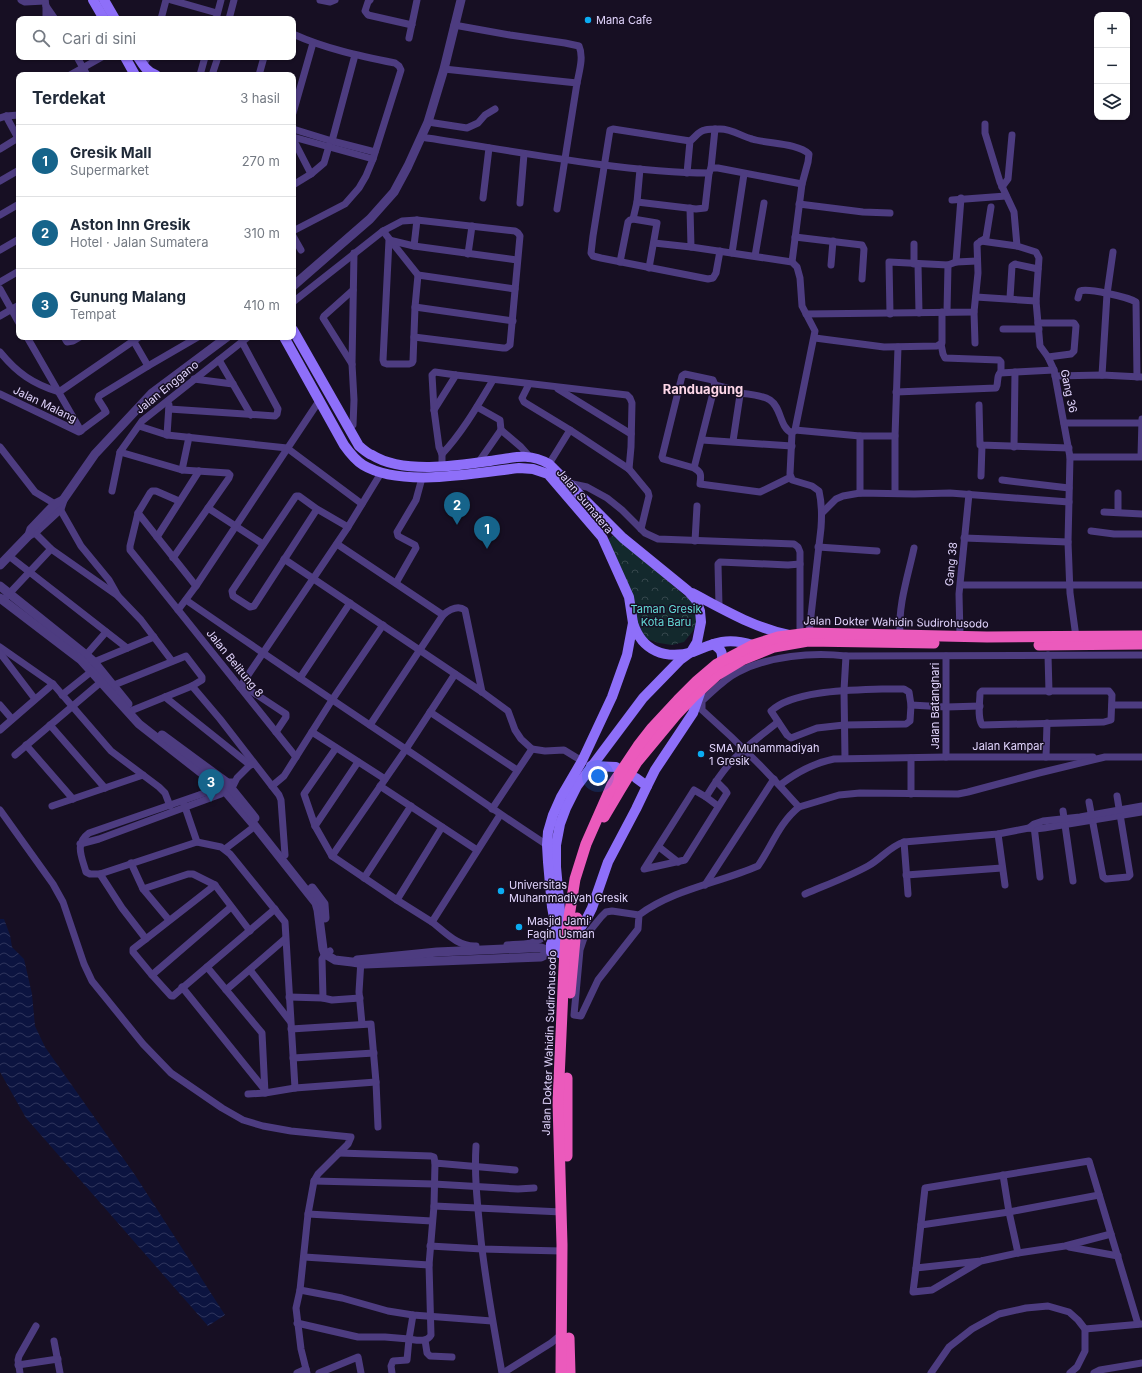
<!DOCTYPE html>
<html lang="id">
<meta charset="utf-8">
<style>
:root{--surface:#fff;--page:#f2f2f3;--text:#1f2937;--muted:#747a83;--line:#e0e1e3;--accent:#16648b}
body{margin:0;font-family:Inter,sans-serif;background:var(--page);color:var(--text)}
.controls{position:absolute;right:12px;top:12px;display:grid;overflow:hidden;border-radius:8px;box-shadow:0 1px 3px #0004}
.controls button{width:36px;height:36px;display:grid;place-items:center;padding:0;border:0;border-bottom:1px solid var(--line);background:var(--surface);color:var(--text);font:20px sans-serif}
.you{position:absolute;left:598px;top:776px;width:14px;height:14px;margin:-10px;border:3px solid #fff;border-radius:50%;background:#1a73e8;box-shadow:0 0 0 6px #1a73e833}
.badge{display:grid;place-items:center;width:26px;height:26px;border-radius:50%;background:var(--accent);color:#fff;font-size:13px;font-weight:700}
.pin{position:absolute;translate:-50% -33px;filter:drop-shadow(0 1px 2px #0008)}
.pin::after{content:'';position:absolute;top:21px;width:14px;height:12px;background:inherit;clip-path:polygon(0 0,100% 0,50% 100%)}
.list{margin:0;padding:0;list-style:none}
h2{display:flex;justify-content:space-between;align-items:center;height:52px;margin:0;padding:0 16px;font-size:17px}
h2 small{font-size:13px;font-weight:400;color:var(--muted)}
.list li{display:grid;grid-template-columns:26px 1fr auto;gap:12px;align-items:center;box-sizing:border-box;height:72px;padding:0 16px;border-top:1px solid var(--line)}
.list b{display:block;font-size:15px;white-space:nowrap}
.list p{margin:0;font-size:13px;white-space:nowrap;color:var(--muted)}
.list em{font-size:13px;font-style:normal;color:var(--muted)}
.icon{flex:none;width:22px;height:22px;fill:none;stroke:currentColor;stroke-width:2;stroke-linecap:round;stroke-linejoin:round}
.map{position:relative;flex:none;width:1142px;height:1373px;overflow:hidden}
.search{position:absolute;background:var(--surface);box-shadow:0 1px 3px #0004;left:16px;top:16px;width:280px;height:44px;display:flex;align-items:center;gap:10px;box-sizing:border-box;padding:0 14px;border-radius:8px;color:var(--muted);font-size:15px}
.panel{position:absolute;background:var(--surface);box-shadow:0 1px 3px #0004;left:16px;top:72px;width:280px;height:268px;border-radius:8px}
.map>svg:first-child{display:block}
.forest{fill:url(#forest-crowns)}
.water{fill:url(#water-waves)}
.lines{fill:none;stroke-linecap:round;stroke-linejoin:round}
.minor{stroke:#4d3c80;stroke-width:7}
.tertiary{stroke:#4d3c80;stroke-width:9}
.secondary{stroke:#8e6ff9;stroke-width:10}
.trunk{stroke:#eb5abc;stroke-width:11}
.poi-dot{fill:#0bacf2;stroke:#170f23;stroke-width:1.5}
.labels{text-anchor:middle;stroke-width:3;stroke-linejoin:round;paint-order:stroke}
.poi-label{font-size:11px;fill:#e1d4fd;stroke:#170f23;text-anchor:start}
.street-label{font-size:11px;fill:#e1d4fd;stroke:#170f23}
.park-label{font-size:11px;fill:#63dad5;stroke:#170f23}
.quarter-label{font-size:13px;font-weight:bold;fill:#fdd6e7;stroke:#170f23}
</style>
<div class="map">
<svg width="1142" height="1373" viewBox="0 0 1142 1373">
<defs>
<pattern id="forest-crowns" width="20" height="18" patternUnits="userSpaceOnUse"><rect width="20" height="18" fill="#13292d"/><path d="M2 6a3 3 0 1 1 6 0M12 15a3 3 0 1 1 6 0" fill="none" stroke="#35474c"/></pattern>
<pattern id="water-waves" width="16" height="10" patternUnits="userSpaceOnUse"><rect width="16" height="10" fill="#0c1440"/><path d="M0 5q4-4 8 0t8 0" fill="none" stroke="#2f355c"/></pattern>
</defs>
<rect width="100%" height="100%" fill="#170f23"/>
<path class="forest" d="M 614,535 L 692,602 L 697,621 L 693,631 L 684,642 L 672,645 L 659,643 L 647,639 L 639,627 L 608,539 Z"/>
<path class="water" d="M 0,919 L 4,919 L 10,935 L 12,947 L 24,959 L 32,994 L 35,1026 L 45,1047 L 135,1175 L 225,1315 L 208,1326 L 26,1118 L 0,1072 Z"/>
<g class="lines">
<g class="minor">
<path d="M 21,0 L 25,2 L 45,1"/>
<path d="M 45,0 L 46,6 L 46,19"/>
<path d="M 171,0 L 217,13"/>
<path d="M 320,0 L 330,2 L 335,0"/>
<path d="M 370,0 L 368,2 L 365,11 L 368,15 L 412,25"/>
<path d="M 46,6 L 55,19"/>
<path d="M 161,19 L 166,0"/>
<path d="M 216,19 L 221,0"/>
<path d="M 229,19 L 234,0"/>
<path d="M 454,25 L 510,35 L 565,43 L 579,46 C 584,57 579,72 577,83"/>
<path d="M 293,34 C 326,49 360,56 395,63 L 399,66 L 401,70 L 373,159 L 366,176 L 359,188 L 345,204 L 293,231"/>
<path d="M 409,38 L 417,0"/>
<path d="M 77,57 L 87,75"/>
<path d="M 143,65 L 148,57"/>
<path d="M 444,69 L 577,83 L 557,209"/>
<path d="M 70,75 L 102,57"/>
<path d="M 200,75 L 205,57"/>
<path d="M 212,75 L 218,57"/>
<path d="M 259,75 L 264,57"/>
<path d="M 293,113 L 313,43"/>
<path d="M 6,116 L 19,140"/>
<path d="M 0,118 L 6,116 L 19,115"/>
<path d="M 428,122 L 467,128 L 478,123 L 485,115 L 495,109"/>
<path d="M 985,124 L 985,133 L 1000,182 L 1014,212 L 1017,246 L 1036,252 L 1039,258 L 1036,301 L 1040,346 L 1048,357 L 1054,370 L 1070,457 L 1068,542 L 1070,593 L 1076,637"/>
<path d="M 293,129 L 332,141 L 375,152"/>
<path d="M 293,137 L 373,159"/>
<path d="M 421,137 C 480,146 538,156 596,164 C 634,169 671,173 709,173 L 711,168 L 715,129"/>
<path d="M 293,139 L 311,174"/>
<path d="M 332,141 L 355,55"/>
<path d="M 0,149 L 18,138"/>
<path d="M 711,168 L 718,168 L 802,184"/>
<path d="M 687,173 L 690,141"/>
<path d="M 0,181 L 19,170"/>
<path d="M 293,185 L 311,174 L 324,163 L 329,146"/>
<path d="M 1002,187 L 1008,179 L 1012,135"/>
<path d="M 483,198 L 489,148"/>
<path d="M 952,200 L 1006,196"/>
<path d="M 637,202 L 696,209 L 705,208 L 709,173"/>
<path d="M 520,203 L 524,154"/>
<path d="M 799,204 L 863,212 L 890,213"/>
<path d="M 0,215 L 19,204"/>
<path d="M 633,219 L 657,223 L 649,268"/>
<path d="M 383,231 L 418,275 L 515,289"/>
<path d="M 293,236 L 301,250"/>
<path d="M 795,237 L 862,245 L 864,249 L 862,279"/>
<path d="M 981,241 L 1017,246"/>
<path d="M 654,243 L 691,247 L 690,208"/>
<path d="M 414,246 L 417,220"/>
<path d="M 691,247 L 792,262 L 797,267 L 800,278 L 802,306 L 815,331 L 795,430"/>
<path d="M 0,250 L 19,239"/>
<path d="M 720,251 L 716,273 L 713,278 L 708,279 L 601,258 L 593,256 L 591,253 L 593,236 L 610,130 L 613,129 L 690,141 C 696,137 698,131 705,130 C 709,129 716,129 720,129 C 732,129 741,136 752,139 C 768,144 797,143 809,154 L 808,162 L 802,184 L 792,262"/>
<path d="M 732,253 L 744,174"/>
<path d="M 468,254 L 472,226"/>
<path d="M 755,256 L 764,203"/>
<path d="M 620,262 L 628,222 L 630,220 L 633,219 L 637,202 L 640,169"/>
<path d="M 956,262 L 961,198"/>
<path d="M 914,264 L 914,244"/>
<path d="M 918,264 L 919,313"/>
<path d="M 831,265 L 833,241"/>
<path d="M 418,275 L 415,307 L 413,361 L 412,363 L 409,364 L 387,364 L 384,363 L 383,360 L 389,240 L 414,246 L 517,260"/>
<path d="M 0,282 L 19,271"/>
<path d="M 0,289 L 19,323"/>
<path d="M 976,297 L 1036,301"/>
<path d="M 1010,298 L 1012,266 L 1015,264 L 1038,269"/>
<path d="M 1078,298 L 1080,291 C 1088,288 1128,297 1136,302 L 1137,377"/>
<path d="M 293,302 L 383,231 L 402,221 L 417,220 L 515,231 L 518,233 L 520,236 L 510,345 L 506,348 L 503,348 L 414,337"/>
<path d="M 415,307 L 513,321"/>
<path d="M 947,312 L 948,265"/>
<path d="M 974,312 L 975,343"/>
<path d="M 806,314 L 974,312 L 978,273 L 977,244 L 986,238 L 991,207"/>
<path d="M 890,314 L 889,262 L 948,265 L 956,262 L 977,261"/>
<path d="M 0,316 L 19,305"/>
<path d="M 1038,323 L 1074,323 L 1076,326 L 1074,351 L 1071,354 L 1048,357"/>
<path d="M 1003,329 L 1039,329"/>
<path d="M 27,337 L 81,431"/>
<path d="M 64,337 L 67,342 L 73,341 L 80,337"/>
<path d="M 815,338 L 884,347 L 937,346 L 942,343 L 942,312"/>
<path d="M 133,340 L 148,366"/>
<path d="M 941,344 L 943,354 L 945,358 L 999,360 L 1001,362 L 1001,372"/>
<path d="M 0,352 C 17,373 33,384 59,392 L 139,337"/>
<path d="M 219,360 L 251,415"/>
<path d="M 352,364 L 323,318 L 324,316 L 353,290"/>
<path d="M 1102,375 L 1107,294 L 1113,252"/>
<path d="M 1055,376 L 1102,375 L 1141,377"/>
<path d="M 194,379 L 233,384"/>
<path d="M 529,384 L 522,398 L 524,402 L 570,430 L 629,469 L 648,492 L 649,496 L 641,529"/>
<path d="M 715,385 L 738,391 L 740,395 L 733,441"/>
<path d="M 558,389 L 631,434"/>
<path d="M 896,392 L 996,388 C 999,383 996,377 1000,373 L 1054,370"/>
<path d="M 739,393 C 749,394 762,395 770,400 C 782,408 779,427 792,433"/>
<path d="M 0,394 L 79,432 L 106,412 L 105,410 L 98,399 L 99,396 L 148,366 L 198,337"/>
<path d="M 979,405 L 980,445 L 1069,448"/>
<path d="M 477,407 L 500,420 L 501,430"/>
<path d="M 169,409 L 275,416 L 277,414 L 278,409 L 242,342"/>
<path d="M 434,410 L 456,375"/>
<path d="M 1064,423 L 1142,423"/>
<path d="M 139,426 L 167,435 L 287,448 L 362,504"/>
<path d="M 349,428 L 353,425 L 354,400 L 352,364 L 354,253"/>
<path d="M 167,435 L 169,405"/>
<path d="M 702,440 L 792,446"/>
<path d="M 0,447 L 35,492 L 55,504 L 60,509 L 81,546 L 109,580 L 118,596"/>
<path d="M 1014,447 L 1015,372"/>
<path d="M 120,452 L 182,470 L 228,473 L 230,475 L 229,478 L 173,558"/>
<path d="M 442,454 C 462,433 478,405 493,380"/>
<path d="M 1141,456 L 1142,419"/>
<path d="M 1070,457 L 1142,457"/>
<path d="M 478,463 L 501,430 L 521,447 L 530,457"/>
<path d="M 549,464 L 570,430"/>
<path d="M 442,467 L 442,454 L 439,447 L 434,410 L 432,375 L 435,372 L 456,375 L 627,395 L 630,398 L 632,403 L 631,447 L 629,469"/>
<path d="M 694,468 L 715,385 L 713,380 L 685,374 L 682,376 L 681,380 L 662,457 L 663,459 L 694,468 C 702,472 701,476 700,484 L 760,492 L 791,477"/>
<path d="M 182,470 L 189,437"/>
<path d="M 981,476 L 982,445"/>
<path d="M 1002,480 L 1069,488"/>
<path d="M 568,483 L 587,487 L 607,498 L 622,510 L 645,533 L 658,539 L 794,544 L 798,547 L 800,552 L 800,633"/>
<path d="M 112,491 L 120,452 L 142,421 L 248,337"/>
<path d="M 860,493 L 860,436"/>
<path d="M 895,493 L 895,436"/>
<path d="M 179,501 L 156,491 L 152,491 L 150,493 L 138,513 L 130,546 L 130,550 L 296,757"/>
<path d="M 208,508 L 263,544"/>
<path d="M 317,509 L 254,606 L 250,607 L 233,596 L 232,591 L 296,496 L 299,496 L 317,509 L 348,527"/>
<path d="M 1104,512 L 1142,514"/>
<path d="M 1118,512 L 1118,493"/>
<path d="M 138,513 L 196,586"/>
<path d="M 822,513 L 836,499 L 843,496 L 860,493 L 914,494 L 950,493 L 1069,502"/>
<path d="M 31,529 L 51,549 L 118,596 L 141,620 L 172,661"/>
<path d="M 1091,531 L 1114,534 L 1142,534"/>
<path d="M 157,537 L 199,471"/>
<path d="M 964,538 L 1068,542"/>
<path d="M 695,541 L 697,506"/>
<path d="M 337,544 L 443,615"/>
<path d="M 818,547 L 877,551"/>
<path d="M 9,556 L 127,648"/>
<path d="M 284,559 L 482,692 L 508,711 L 515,730 L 521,739 L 532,749 L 545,751 L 564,750 L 582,761"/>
<path d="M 396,583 L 416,548 L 415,545 L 398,536 L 397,532 L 416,500 L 422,478"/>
<path d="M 961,585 L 1142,585"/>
<path d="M 6,597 L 51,549"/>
<path d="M 186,600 C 258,650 331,699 404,748 C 452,780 499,814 547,845 L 550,845"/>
<path d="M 719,606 L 718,564 L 720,562 L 788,565 L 800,564"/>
<path d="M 178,610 L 196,586 L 319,401"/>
<path d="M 809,633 L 821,528 C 822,515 822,504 819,491 L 812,486 L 792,480 L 790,474 L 792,433 L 795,430 L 860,436 L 895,436 L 898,347"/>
<path d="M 900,634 C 898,605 908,576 914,548"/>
<path d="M 960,636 L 959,594 L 969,494"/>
<path d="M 0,647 L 53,684 L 111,751 L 159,787 L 165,793 L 170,806"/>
<path d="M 0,653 L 35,699"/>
<path d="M 86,655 L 106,632"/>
<path d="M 1048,655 L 1049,692"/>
<path d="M 946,656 L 946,757"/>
<path d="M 94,662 L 154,637"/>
<path d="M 300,678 L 350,603"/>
<path d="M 114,685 L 186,656 L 202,677 L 202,680 L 192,686 L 133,710"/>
<path d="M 242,685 L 286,714 L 286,717 L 276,732"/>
<path d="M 192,686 L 220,719 L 272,786 L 279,795 L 281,800 L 285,855"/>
<path d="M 240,687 L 348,527 L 381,473"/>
<path d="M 882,689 L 904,689 L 909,692 L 911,705 L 910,721 L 906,724 L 844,725 L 817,728 L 791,738 L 787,735 L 771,711 C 793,690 853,690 882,689 Z"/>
<path d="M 982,691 L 1109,691 L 1112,695 L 1111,720 L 1104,722 L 982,725 C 977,717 980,702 980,693 Z"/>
<path d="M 62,695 L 92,671"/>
<path d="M 165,697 L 250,765"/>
<path d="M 0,705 L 12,719"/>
<path d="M 911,705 L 946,707 L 980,706"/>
<path d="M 1112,705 L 1142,705"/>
<path d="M 430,712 L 517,770"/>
<path d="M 50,725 L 105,788"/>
<path d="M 370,725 L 443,615 C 449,610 458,605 465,610 L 482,692"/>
<path d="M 0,730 L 53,684"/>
<path d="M 312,732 L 385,779"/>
<path d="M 26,745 L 73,799"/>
<path d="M 336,748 L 304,794 L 315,826 L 332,856 L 397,900 L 432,922 L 500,815"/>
<path d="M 15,755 L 101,682"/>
<path d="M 1046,757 L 1047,723"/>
<path d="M 845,758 L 844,690 L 846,656"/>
<path d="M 716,781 L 725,790 L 727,793 L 685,860 L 644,869 L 694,790 L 706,797 C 714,784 722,771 733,760 C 746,746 763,734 778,722"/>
<path d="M 234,782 L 226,782 L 220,787 L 199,795 L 89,833 C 74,844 82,857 86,872 L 90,874 L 100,874 L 197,842 L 221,847 L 230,854 L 285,922 L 295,1088"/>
<path d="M 780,785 C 797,772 813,763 834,759 L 946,757 L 1093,757"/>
<path d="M 272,786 L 284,776 L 332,700 L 383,625"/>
<path d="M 380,786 L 477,850"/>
<path d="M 911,794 L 911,758"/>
<path d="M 706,797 L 718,806"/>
<path d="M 1089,802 L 1103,877 L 1106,879 L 1128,877 L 1130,875 L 1117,796"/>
<path d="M 184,804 L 197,842"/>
<path d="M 52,806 L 143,775"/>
<path d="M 799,807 L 839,795 L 860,793 L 958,794 L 968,792 L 1039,773 L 1105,757 L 1142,757"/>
<path d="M 492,809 L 532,749"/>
<path d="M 0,810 L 53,884 L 63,902 L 84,964 L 92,981 L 143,1044 L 171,1073 L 222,1108 L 243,1120 L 263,1126 L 291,1131 L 351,1137 L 348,1144 L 318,1174 L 314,1181 L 308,1214 L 300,1290 L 296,1308 L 301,1349 L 307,1373"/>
<path d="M 1063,811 L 1073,881"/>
<path d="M 315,826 L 358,762"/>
<path d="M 1034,826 L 1040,877"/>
<path d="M 1029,828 L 1035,829 L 1044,828 L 1142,812"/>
<path d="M 998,834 L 1005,885"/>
<path d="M 904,842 L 908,894"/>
<path d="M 80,844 L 99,839 L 221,794 L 232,788 L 237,778 L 250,765 L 254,764"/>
<path d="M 659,847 L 678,862"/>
<path d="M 225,849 L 255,826"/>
<path d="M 332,856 L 406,749 L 455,674"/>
<path d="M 131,863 L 143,889 L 169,920"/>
<path d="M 100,874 L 122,908 L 146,939"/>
<path d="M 906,875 L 1002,868"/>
<path d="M 364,878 L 411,806"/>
<path d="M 215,885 L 250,931"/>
<path d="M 705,885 L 774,779"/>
<path d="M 143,889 L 188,874 L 193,874 L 215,885 L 133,949 L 133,952 L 152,975 L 171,996 L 173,996 L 275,909"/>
<path d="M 805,894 C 826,885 848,877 868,866 C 881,859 890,846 904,842 L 998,834 L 1029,828 L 1034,824 L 1043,821 L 1080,817 L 1142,806"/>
<path d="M 397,900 L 442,827"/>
<path d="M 639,915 L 638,929 L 598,980 L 581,1016 L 574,1015 L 580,950 L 584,938 L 601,917 L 606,912 L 612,911 L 639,915 C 674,889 719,883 758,866 C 772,846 779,823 799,807 C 768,772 737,741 702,710 L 702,701 C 713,691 724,679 738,672 C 769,656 812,652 846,656 L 1142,655"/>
<path d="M 432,922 C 445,932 458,947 476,946"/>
<path d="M 507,945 C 519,944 538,945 547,934 C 551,930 553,924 554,919"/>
<path d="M 361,960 L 359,992 L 362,1024"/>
<path d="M 207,967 L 262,1033 L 265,1093"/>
<path d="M 250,970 L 290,1021"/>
<path d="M 152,975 L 231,907"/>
<path d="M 182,987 L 265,1090"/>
<path d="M 226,990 L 285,939"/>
<path d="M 289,997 L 323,998 L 332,1000 L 360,998"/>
<path d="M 323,998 L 322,959 L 325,954 L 330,951"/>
<path d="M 291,1029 L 371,1024 L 376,1082 L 378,1127"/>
<path d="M 293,1058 L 374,1053"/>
<path d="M 248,1094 L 265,1093 L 295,1088 L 376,1082"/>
<path d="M 476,1146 C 474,1178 478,1209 481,1240 C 486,1285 494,1329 502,1373"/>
<path d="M 339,1153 L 431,1156 L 434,1157 L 435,1163"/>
<path d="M 1003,1175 L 1009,1212 L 1018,1253"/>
<path d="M 314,1181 L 434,1184 L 518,1189 L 534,1188"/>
<path d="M 434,1206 L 562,1212"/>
<path d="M 308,1214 L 432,1221"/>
<path d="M 921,1225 L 1009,1212 L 1099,1195"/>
<path d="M 430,1246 L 482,1249 L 562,1251"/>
<path d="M 1069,1247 L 1118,1256"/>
<path d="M 304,1257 L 429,1265"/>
<path d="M 981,1261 L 932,1290 L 913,1292 L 916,1268 L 981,1261 L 1018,1253 L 1065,1246 L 1111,1234"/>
<path d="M 916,1268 L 925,1188 L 1089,1161 L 1138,1324"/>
<path d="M 300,1290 L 342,1298 L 388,1311 L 413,1315 L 492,1321"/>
<path d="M 297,1323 L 358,1337 L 385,1337 L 409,1339 L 413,1315"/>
<path d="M 1085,1329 L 1142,1324"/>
<path d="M 425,1340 L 427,1353 L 430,1356 L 452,1357"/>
<path d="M 54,1341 L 60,1373"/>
<path d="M 18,1365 L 58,1359"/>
<path d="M 20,1373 L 18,1360 L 19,1356 L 36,1326"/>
<path d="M 297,1373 L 306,1369"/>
<path d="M 319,1373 L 358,1357 L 361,1373"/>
<path d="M 392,1373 L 391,1366 L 393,1361 L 407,1360 L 409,1339 C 416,1340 427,1343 431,1335 L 429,1265 L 434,1206 L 435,1163 L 515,1170"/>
<path d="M 503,1373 L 551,1343 L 562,1334"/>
<path d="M 931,1373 L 949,1347 L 972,1329 L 999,1314 L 1026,1308 L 1048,1306 L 1069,1312 L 1078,1320 L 1085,1329 L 1085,1351 L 1077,1367 L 1070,1373"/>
<path d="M 1094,1373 L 1100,1370 L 1142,1363"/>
</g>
<g class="tertiary">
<path d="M 293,286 L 370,219 L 394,192 L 408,166 L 428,122 L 444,69 L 461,0"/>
<path d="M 29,535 L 35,532 L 60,509 L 63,500 L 95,454 L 152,393 L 227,337"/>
<path d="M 0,565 L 29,535 L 31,529 L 55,504 L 63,500"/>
<path d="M 0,586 L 86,655 L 94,662 L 128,704"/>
<path d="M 0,598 L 81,660 L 139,724 L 226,792 L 255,826 L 316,903 L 318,910 L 323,949 L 325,954 L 335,960 L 352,962 L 365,964 L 541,957 L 551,952"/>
<path d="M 162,735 L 226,782 L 255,818"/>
<path d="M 312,888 L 324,904 L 325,918"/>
<path d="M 357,960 L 437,952 L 530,948 L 541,948 L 553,952"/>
</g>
<g class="secondary">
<path d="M 93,0 L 104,19"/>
<path d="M 104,0 L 115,19"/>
<path d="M 125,57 L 135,75"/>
<path d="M 138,57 C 143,65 147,72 156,75"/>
<path d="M 293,330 L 359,446 C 363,449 367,453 372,455 C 402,474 456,466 490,461 C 513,458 528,452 549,464 L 623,538 L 688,591 L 696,600 L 700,611 L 701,622 L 697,642 L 691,652 L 680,660 L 643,698 L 577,786 L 566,808 L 560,824 L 556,845 L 556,867 L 562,932 L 559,953"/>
<path d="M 284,337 L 344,445 C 349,452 355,460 363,465 C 401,488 475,473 519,468 L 533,469 L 548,474 L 602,537 L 629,597 L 633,623 L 627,655 L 612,697 L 582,761 L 561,797 L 553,815 L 548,832 L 547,845 L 548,862 L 552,907 L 557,933 L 551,944 L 551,952"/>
<path d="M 692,593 C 723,609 754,628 789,635"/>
<path d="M 633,623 C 642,651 665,660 693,652 C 702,648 712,644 722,642 C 732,640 743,642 753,645 L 756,650"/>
<path d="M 713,644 C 721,649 724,653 721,662"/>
<path d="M 591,766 L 616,767"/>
<path d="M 636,778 L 647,786"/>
<path d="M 575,936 L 587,918 L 592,908 L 608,862 L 636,809 L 647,786 L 655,770 L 693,713 L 701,690"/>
</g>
<g class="trunk">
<path d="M 1039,645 L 1142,644"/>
<path d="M 604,817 L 620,790 L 637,762 L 676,715 L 693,697 L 717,675 L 742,660 L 774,647 L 808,641 L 934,643"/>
<path d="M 570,993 L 577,918"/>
<path d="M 567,1156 L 567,1078"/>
<path d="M 569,1338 L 570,1373"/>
<path d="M 561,1373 L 562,1245 L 558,1102 L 564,967 L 566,936 L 575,879 L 586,844 L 612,785 L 638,746 L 652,728 L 678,700 L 697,681 L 717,664 L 753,645 L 778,637 L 809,633 L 987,637 L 1142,636"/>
</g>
</g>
<g class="poi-dot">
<circle cx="588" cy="20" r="4"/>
<circle cx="701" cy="754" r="4"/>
<circle cx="501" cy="891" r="4"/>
<circle cx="519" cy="927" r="4"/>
</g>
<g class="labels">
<g class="poi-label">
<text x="596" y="24">Mana Cafe</text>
<text x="709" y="752">SMA Muhammadiyah<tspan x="709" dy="13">1 Gresik</tspan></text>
<text x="509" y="889">Universitas<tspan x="509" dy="13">Muhammadiyah Gresik</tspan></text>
<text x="527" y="925">Masjid Jami'<tspan x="527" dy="13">Faqih Usman</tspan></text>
</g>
<g class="street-label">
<text transform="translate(167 387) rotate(-39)" y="4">Jalan Enggano</text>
<text transform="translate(1069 391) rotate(78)" y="4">Gang 36</text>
<text transform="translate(45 404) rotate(26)" y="4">Jalan Malang</text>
<text transform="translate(585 501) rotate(50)" y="4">Jalan Sumatera</text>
<text transform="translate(951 564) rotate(-84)" y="4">Gang 38</text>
<text transform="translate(896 622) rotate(1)" y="4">Jalan Dokter Wahidin Sudirohusodo</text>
<text transform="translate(235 663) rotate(51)" y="4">Jalan Belitung 8</text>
<text transform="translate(935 706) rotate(-90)" y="4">Jalan Batanghari</text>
<text x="1008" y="750">Jalan Kampar</text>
<text transform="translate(549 1043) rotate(-88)" y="4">Jalan Dokter Wahidin Sudirohusodo</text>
</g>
<g class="park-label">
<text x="666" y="613">Taman Gresik<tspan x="666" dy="13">Kota Baru</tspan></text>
</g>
<g class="quarter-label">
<text x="703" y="394">Randuagung</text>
</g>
</g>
</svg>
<div class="controls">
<button>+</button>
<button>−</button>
<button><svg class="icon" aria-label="layers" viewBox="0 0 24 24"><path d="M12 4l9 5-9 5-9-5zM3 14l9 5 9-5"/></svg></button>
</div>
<div class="you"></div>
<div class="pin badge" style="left:487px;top:549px">1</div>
<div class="pin badge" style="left:457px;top:525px">2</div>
<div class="pin badge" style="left:211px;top:802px">3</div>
<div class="search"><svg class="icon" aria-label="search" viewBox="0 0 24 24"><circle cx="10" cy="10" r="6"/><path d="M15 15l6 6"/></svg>Cari di sini</div>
<section class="panel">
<h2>Terdekat<small>3 hasil</small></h2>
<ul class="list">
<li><span class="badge">1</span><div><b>Gresik Mall</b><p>Supermarket</p></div><em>270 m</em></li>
<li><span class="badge">2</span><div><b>Aston Inn Gresik</b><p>Hotel · Jalan Sumatera</p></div><em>310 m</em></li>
<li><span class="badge">3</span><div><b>Gunung Malang</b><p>Tempat</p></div><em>410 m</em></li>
</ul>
</section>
</div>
